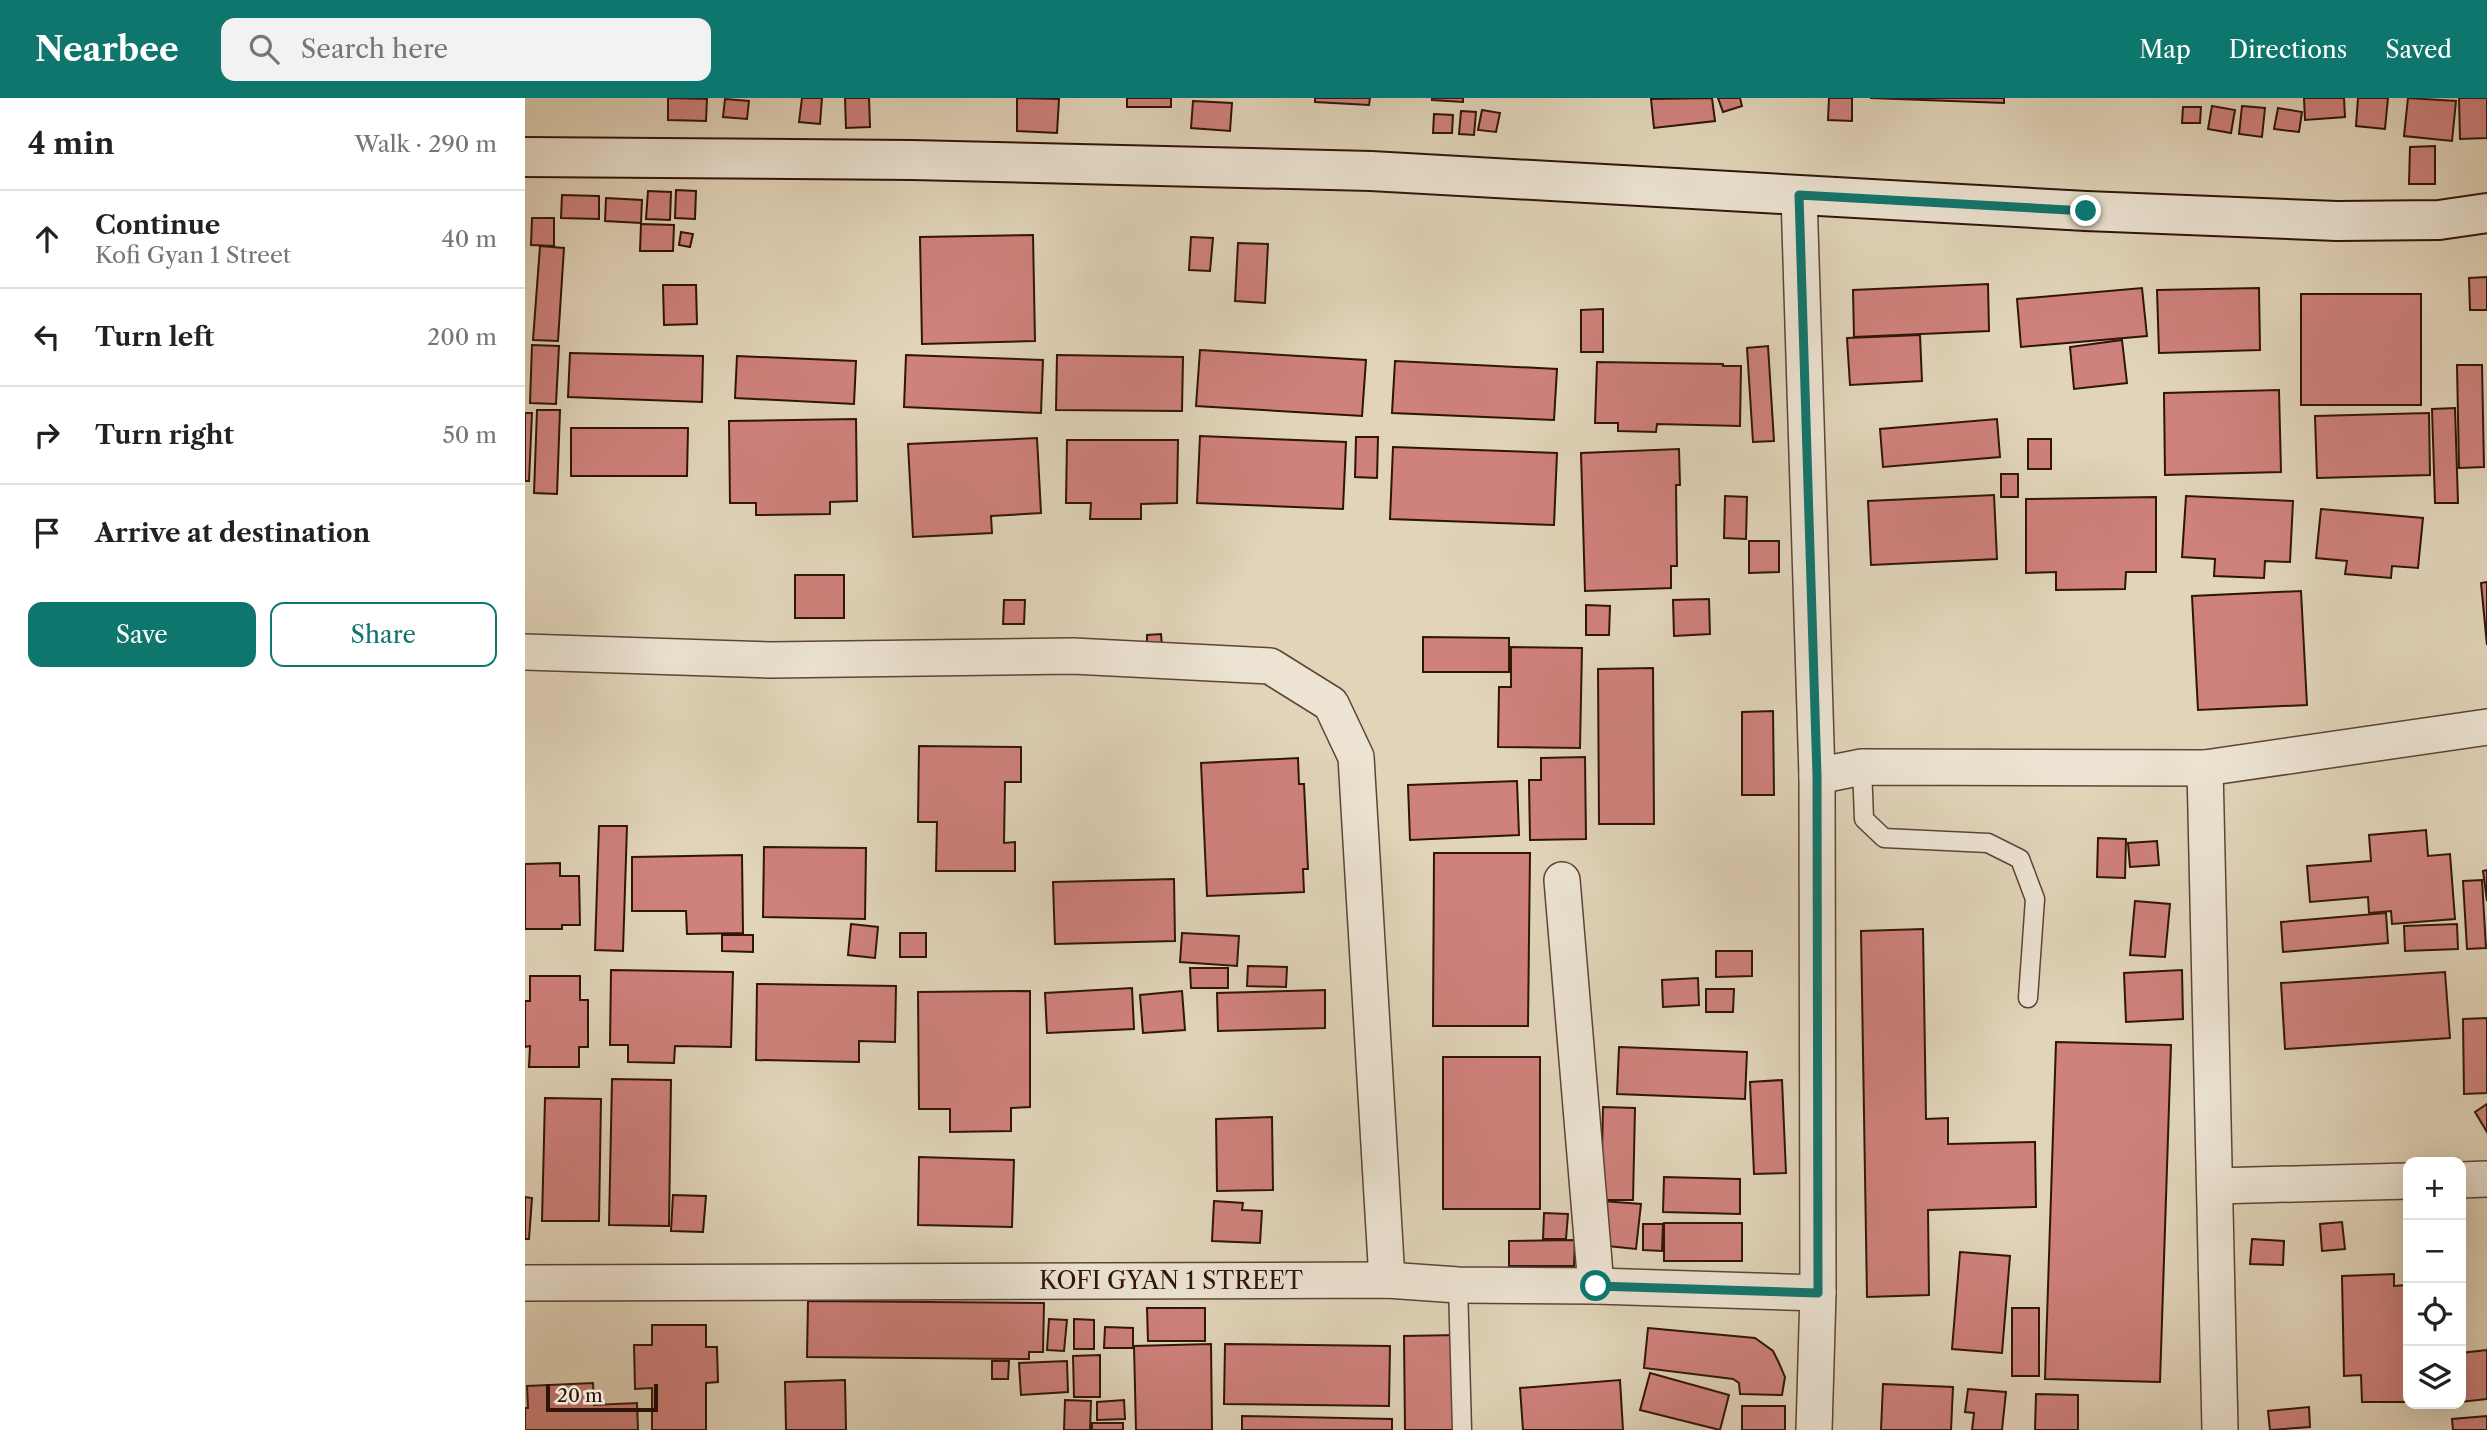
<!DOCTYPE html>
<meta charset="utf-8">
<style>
:root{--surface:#fff;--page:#f2f2f2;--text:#222;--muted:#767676;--line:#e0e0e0;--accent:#0f766e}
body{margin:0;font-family:"Libre Caslon Text",serif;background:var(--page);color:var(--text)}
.controls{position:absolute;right:21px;bottom:21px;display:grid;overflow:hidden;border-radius:14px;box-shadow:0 7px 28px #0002}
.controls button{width:63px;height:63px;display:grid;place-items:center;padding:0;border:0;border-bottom:2px solid var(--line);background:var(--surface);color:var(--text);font:35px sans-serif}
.scale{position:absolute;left:21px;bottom:18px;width:112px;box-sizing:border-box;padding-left:7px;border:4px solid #30140a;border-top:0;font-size:19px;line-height:24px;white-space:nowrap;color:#30140a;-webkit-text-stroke:5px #ece3d2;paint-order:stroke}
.stop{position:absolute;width:21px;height:21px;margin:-16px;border:5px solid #0f766e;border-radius:50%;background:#fff}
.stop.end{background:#0f766e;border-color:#fff;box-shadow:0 2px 7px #0008}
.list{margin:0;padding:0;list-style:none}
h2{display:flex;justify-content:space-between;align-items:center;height:91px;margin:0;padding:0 28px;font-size:30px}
h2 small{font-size:23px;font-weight:400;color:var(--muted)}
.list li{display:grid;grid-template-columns:46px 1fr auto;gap:21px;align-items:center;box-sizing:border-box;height:98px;padding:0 28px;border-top:2px solid var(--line)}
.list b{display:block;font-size:26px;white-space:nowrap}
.list p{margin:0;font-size:23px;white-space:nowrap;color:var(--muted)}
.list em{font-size:23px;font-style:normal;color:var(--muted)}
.actions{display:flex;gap:14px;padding:21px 28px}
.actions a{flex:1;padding:16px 0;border:2px solid var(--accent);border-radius:14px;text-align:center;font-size:24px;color:var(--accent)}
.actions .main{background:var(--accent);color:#fff}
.icon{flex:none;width:38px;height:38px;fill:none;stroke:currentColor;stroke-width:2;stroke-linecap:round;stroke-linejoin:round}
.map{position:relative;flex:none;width:1962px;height:1332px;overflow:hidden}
header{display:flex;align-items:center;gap:42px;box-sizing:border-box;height:98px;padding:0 35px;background:var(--accent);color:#fff}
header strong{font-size:33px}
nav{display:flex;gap:38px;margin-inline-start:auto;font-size:24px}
.search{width:490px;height:63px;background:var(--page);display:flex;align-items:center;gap:18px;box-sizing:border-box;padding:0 24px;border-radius:14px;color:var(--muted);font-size:26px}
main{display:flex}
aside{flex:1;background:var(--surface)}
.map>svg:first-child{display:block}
.building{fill:#cf817c;stroke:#30140a;stroke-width:2}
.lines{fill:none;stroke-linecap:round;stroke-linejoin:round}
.lane-casing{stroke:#5c4436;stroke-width:21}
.street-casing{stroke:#5c4436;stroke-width:38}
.secondary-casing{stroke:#30140a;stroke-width:42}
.lane{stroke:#ece3d2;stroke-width:18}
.street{stroke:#ece3d2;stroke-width:35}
.secondary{stroke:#ece3d2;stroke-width:38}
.route{stroke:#0f766e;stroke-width:9}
.labels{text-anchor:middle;stroke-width:6;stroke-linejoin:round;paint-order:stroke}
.street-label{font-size:24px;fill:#30140a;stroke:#ece3d2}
</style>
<header>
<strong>Nearbee</strong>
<div class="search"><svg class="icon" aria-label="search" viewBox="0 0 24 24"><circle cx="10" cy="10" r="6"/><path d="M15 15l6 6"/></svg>Search here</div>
<nav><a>Map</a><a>Directions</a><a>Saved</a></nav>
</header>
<main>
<aside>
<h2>4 min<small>Walk · 290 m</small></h2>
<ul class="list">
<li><svg class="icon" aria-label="ahead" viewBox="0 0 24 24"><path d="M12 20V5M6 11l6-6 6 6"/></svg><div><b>Continue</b><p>Kofi Gyan 1 Street</p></div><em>40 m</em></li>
<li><svg class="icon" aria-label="left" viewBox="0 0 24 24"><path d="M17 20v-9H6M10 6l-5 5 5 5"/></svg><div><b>Turn left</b></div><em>200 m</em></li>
<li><svg class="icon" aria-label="right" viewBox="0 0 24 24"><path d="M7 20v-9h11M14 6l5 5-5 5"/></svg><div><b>Turn right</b></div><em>50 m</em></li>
<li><svg class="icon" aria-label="arrive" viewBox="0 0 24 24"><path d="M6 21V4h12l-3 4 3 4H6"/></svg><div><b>Arrive at destination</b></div></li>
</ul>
<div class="actions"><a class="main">Save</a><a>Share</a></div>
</aside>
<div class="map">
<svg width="1962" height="1332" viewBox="0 0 1962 1332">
<rect width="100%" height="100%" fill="#e1d4b9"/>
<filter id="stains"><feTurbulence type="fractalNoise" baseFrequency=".00286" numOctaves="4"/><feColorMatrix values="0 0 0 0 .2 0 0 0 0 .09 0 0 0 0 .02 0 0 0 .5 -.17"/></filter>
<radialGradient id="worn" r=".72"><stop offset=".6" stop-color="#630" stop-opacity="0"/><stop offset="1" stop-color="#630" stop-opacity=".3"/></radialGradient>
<g class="building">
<path d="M 143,0 L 182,1 L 181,23 L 143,22 Z"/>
<path d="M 277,0 L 297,0 L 295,26 L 274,24 Z"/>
<path d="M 320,0 L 344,0 L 345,29 L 321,30 Z"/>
<path d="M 492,0 L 534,1 L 532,35 L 492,33 Z"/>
<rect x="602" y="0" width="44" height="9"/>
<path d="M 790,0 L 845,0 L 844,7 L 790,4 Z"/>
<path d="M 907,0 L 938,0 L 938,4 L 907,2 Z"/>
<path d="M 1187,0 L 1190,23 L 1129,30 L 1126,1 Z"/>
<path d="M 1193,0 L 1215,0 L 1217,8 L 1198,14 Z"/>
<path d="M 1304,0 L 1327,0 L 1327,23 L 1303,22 Z"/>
<path d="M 1345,0 L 1479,0 L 1479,5 Z"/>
<path d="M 1779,0 L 1819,0 L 1820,19 L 1780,22 Z"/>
<path d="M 1833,0 L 1863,0 L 1860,31 L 1831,28 Z"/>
<path d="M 1883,0 L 1931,3 L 1927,43 L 1879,38 Z"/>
<path d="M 1934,0 L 1962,0 L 1962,40 L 1935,41 Z"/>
<path d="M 200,1 L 224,3 L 222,21 L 198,19 Z"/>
<path d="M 668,3 L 707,5 L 705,33 L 666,30 Z"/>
<path d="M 1687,8 L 1710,12 L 1706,35 L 1683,31 Z"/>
<path d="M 1717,8 L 1740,10 L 1737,39 L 1714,36 Z"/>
<path d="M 1658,9 L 1676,9 L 1675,25 L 1657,25 Z"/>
<path d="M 1753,10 L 1777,14 L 1774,34 L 1749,31 Z"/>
<path d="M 957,12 L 975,15 L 971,34 L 953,32 Z"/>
<path d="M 936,13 L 951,14 L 949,37 L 934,36 Z"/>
<path d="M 909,16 L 928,17 L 927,35 L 908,35 Z"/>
<path d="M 1910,48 L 1910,86 L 1884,86 L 1885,49 Z"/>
<path d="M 151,92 L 171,93 L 170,121 L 150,120 Z"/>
<path d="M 123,93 L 146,94 L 145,122 L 121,121 Z"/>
<path d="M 37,97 L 74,98 L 74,121 L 36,120 Z"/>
<path d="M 81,100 L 117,102 L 116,125 L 80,123 Z"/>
<path d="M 7,120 L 29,120 L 29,148 L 6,147 Z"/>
<path d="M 116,126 L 149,127 L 148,153 L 115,153 Z"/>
<path d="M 156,134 L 168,136 L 165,149 L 154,147 Z"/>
<path d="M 508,137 L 510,243 L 397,246 L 395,139 Z"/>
<path d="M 666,139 L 688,140 L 685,173 L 664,172 Z"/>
<path d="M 713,145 L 743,146 L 740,205 L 710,203 Z"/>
<path d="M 15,148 L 39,150 L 33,243 L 8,242 Z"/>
<path d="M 1962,179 L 1962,212 L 1945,212 L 1944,180 Z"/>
<path d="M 1463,186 L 1464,233 L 1329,239 L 1328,192 Z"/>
<path d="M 138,187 L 171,187 L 172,226 L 139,227 Z"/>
<path d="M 1617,190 L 1622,238 L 1496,249 L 1492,201 Z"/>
<path d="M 1734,190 L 1735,252 L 1634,255 L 1632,192 Z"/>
<rect x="1776" y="196" width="120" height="111"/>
<path d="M 1078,211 L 1078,254 L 1056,254 L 1056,212 Z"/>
<path d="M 1395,237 L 1397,283 L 1325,287 L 1322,240 Z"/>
<path d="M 1597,242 L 1602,285 L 1549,291 L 1545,249 Z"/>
<path d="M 7,247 L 34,248 L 31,306 L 5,305 Z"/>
<path d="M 1243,248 L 1249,343 L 1228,344 L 1222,250 Z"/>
<path d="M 675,252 L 841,262 L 837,318 L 671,308 Z"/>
<path d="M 45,255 L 178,258 L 177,304 L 43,299 Z"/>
<path d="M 381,257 L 518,262 L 516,315 L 379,309 Z"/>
<path d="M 532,257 L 658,259 L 657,313 L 531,312 Z"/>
<path d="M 212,258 L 331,263 L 329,306 L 210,300 Z"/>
<path d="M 870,263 L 1032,271 L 1029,322 L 867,315 Z"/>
<path d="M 1072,264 L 1198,266 L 1198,268 L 1216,268 L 1215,328 L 1132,326 L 1131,334 L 1093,333 L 1093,325 L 1070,325 Z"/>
<path d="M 1932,267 L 1957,267 L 1959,369 L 1934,370 Z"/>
<path d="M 1754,292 L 1756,374 L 1640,377 L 1639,295 Z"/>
<path d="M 1930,310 L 1933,405 L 1910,405 L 1907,311 Z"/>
<path d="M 12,312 L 35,312 L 32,396 L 9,395 Z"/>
<path d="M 0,315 L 7,315 L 4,383 L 0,383 Z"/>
<path d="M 1904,315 L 1905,377 L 1792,380 L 1790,318 Z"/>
<path d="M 331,321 L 332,403 L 305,404 L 305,416 L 231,417 L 231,405 L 205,405 L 204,323 Z"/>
<path d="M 1472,321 L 1475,359 L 1358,369 L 1355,331 Z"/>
<path d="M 46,330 L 163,330 L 162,378 L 46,378 Z"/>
<path d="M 675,338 L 821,344 L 818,411 L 672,405 Z"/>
<path d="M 831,339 L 853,339 L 852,380 L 830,379 Z"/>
<path d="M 512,340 L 516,415 L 466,418 L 467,435 L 388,439 L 383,346 Z"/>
<rect x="1503" y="341" width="23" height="30"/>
<path d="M 542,342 L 653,342 L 652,405 L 616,406 L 616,421 L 565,421 L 566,405 L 541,405 Z"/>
<path d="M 868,349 L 1032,355 L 1029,427 L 865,421 Z"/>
<path d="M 1154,351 L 1155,387 L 1151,387 L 1152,468 L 1146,468 L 1146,490 L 1060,493 L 1056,355 Z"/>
<rect x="1476" y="376" width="17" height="23"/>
<path d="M 1469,397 L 1472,461 L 1346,467 L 1343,403 Z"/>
<path d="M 1200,398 L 1222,399 L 1221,441 L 1199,440 Z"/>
<path d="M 1661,398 L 1768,403 L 1765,464 L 1740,463 L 1739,480 L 1689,478 L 1690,461 L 1657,459 Z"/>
<path d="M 1631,399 L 1631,474 L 1601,474 L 1600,491 L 1531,492 L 1531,474 L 1501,475 L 1501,401 Z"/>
<path d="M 1796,411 L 1898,420 L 1893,470 L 1867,468 L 1866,480 L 1820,476 L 1822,463 L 1791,460 Z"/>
<path d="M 1224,443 L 1254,443 L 1254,474 L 1224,475 Z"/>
<rect x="270" y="477" width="49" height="43"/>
<path d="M 1962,484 L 1962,547 L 1956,485 Z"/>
<path d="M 1776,493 L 1782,607 L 1673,612 L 1667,498 Z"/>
<path d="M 1184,501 L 1185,536 L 1149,538 L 1148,502 Z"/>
<path d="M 479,502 L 500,502 L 499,526 L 478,526 Z"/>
<path d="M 1061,507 L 1085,508 L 1084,537 L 1061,537 Z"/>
<path d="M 636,536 L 637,548 L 622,548 L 622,537 Z"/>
<path d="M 898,539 L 984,540 L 984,574 L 898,574 Z"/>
<path d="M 986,549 L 1057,550 L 1055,650 L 973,649 L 974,589 L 986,589 Z"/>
<path d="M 1128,570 L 1129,726 L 1074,726 L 1073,571 Z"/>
<path d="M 1248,613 L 1249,697 L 1217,697 L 1217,614 Z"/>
<path d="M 394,648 L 496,649 L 496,684 L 480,684 L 479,745 L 490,744 L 490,773 L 411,773 L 412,724 L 393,724 Z"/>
<path d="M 1060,659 L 1061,741 L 1005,742 L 1004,682 L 1016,682 L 1016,660 Z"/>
<path d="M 773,660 L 774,686 L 779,686 L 783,771 L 778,771 L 779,794 L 682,798 L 676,665 Z"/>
<path d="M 992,683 L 994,737 L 885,742 L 883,687 Z"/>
<path d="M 74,728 L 102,728 L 98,853 L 70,852 Z"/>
<path d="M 1901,732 L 1903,758 L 1925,756 L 1930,821 L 1867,826 L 1866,813 L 1844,815 L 1843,799 L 1785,804 L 1782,768 L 1846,763 L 1844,737 Z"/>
<path d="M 1573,740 L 1601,741 L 1600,780 L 1572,779 Z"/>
<path d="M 1632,743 L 1634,767 L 1605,769 L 1603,745 Z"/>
<path d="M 239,749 L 341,750 L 340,821 L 238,819 Z"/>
<path d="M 909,755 L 1005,755 L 1003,928 L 908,928 Z"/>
<path d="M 217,757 L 218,835 L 162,836 L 161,813 L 107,813 L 107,759 Z"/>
<path d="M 35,765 L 35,778 L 54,778 L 55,827 L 37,827 L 37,831 L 0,831 L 0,766 Z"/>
<path d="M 1962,772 L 1962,803 L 1958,773 Z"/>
<path d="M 649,781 L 650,843 L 530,846 L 528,784 Z"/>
<path d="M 1957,782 L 1961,850 L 1942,851 L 1938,783 Z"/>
<path d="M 1610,803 L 1645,806 L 1640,859 L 1605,857 Z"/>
<path d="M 1861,815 L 1863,845 L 1758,854 L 1756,824 Z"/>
<path d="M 326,826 L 353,829 L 350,860 L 323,857 Z"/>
<path d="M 1932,826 L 1933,851 L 1880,853 L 1879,828 Z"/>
<path d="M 1398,831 L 1401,1021 L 1423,1020 L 1423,1046 L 1510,1044 L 1511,1109 L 1403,1112 L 1404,1197 L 1342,1199 L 1336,833 Z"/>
<rect x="375" y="835" width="26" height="24"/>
<path d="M 657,835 L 714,838 L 712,868 L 655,864 Z"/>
<path d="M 197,837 L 228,837 L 228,854 L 197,853 Z"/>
<path d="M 1191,853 L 1227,853 L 1227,878 L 1191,879 Z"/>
<path d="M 723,868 L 762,869 L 761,889 L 722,888 Z"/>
<path d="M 665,870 L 703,870 L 703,890 L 666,890 Z"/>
<path d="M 86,872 L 208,874 L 206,949 L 150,948 L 149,965 L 103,964 L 103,947 L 85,947 Z"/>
<path d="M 1657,872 L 1658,921 L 1601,924 L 1599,875 Z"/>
<path d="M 1920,874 L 1925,940 L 1760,951 L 1756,885 Z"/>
<path d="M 5,878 L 55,878 L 55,902 L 63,902 L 63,949 L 54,949 L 54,969 L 4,969 L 5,948 L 0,949 L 0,903 L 5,903 Z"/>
<path d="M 1173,880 L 1174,907 L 1138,909 L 1137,882 Z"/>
<path d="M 232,886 L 371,888 L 370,944 L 334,943 L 334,964 L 231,962 Z"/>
<path d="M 607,890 L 609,931 L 522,935 L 520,895 Z"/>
<path d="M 1181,891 L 1209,891 L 1208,914 L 1181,914 Z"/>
<path d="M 800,892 L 800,930 L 693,933 L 692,895 Z"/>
<path d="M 505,893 L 505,1009 L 486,1010 L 486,1033 L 425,1034 L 425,1011 L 394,1011 L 393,894 Z"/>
<path d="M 657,893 L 660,932 L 618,935 L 615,897 Z"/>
<path d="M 1962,920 L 1962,995 L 1939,996 L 1938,921 Z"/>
<path d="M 1531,944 L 1646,947 L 1635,1284 L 1520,1281 Z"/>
<path d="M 1094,949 L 1222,954 L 1220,1001 L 1092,996 Z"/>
<rect x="918" y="959" width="97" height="152"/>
<path d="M 87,981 L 146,982 L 144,1128 L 84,1127 Z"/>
<path d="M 1257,982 L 1261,1075 L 1229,1076 L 1225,984 Z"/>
<path d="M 20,1000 L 76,1001 L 74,1123 L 17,1123 Z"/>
<path d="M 1962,1006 L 1962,1034 L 1950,1014 Z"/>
<path d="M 1078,1009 L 1110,1010 L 1108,1102 L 1076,1102 Z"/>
<path d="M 747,1019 L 748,1092 L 692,1093 L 691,1021 Z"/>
<path d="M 394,1059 L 489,1062 L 487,1129 L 393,1127 Z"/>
<path d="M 1139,1079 L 1215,1081 L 1215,1116 L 1138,1114 Z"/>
<path d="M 148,1097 L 181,1098 L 178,1134 L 146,1133 Z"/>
<path d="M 0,1099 L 7,1100 L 4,1141 L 0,1141 Z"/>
<path d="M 689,1103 L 718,1105 L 717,1112 L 737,1113 L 735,1145 L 687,1143 Z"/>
<path d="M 1077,1103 L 1116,1106 L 1111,1151 L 1073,1147 Z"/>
<path d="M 1019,1115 L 1043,1116 L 1041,1141 L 1018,1141 Z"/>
<path d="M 1817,1124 L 1820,1151 L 1797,1153 L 1795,1126 Z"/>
<rect x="1139" y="1125" width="78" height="38"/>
<path d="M 1118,1126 L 1138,1126 L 1137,1153 L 1118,1152 Z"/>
<path d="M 1727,1141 L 1759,1143 L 1758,1167 L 1725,1166 Z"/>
<path d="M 1050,1142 L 1049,1168 L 984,1168 L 984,1143 Z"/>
<path d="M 1435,1154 L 1485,1158 L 1477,1255 L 1427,1251 Z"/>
<path d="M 1869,1176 L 1869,1188 L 1881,1187 L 1881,1183 L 1883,1183 L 1883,1296 L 1880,1296 L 1881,1304 L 1837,1304 L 1836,1277 L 1819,1278 L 1817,1178 Z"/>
<path d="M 283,1203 L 519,1205 L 518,1254 L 504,1254 L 504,1261 L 282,1259 Z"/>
<path d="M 622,1210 L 680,1210 L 680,1243 L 623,1243 Z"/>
<rect x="1487" y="1210" width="27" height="68"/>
<path d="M 524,1221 L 542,1222 L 539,1253 L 522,1252 Z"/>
<path d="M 549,1221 L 569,1222 L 569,1251 L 549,1251 Z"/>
<path d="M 127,1227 L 181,1227 L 181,1249 L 192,1249 L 193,1284 L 181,1285 L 181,1332 L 127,1332 L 127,1290 L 110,1291 L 109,1247 L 127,1247 Z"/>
<path d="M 580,1229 L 608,1230 L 608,1250 L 579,1250 Z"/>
<path d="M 1123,1230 L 1230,1240 L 1248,1253 L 1254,1265 L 1260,1279 L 1257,1297 L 1215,1296 L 1214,1285 L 1208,1281 L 1119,1270 Z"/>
<path d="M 933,1237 L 934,1332 L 880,1332 L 879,1238 Z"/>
<path d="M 686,1246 L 687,1332 L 611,1332 L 609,1248 Z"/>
<path d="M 700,1246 L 865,1248 L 864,1308 L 699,1306 Z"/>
<path d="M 1962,1252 L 1962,1301 L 1936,1304 L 1936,1255 Z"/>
<path d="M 575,1257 L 575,1299 L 549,1299 L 548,1258 Z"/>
<path d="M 467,1263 L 484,1263 L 483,1281 L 467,1281 Z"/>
<path d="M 542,1263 L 543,1294 L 496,1297 L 494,1265 Z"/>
<path d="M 1125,1275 L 1204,1297 L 1195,1332 L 1115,1312 Z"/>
<path d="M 320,1282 L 321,1332 L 261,1332 L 260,1284 Z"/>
<path d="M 1095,1282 L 1098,1332 L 998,1332 L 995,1290 Z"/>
<path d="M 68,1285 L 69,1307 L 112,1305 L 113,1332 L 0,1332 L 0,1310 L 3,1310 L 2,1288 Z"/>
<path d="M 1358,1286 L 1428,1289 L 1426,1332 L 1356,1332 Z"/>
<path d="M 1443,1291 L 1481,1294 L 1477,1332 L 1447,1332 L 1449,1315 L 1440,1314 Z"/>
<path d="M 1511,1296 L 1553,1297 L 1553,1332 L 1510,1332 Z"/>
<path d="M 540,1302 L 566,1303 L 565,1332 L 539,1332 Z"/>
<path d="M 599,1302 L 600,1321 L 572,1322 L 572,1304 Z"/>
<rect x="1217" y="1308" width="43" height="24"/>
<path d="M 1784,1309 L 1785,1329 L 1745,1332 L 1743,1313 Z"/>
<path d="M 717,1318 L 867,1321 L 867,1332 L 717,1332 Z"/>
<path d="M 1962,1318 L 1962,1332 L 1928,1332 L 1927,1321 Z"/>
<rect x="567" y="1325" width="31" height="7"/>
</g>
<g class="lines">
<g class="lane-casing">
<g id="lane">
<path d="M 1337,669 L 1339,721 L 1359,740 L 1463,745 L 1495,761 L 1510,801 L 1503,900"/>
<path d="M 933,1187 L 937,1332"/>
</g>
</g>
<g class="street-casing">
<g id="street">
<path d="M 1274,97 L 1292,678 L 1293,1195 L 1289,1332"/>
<path d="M 0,554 L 246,562 L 548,558 L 745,568 L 806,606 L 831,659 L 862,1182"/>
<path d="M 1680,670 L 1695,1332"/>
<path d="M 1292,678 L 1337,669 L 1680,670 L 1962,629"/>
<path d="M 1037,782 L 1071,1188"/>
<path d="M 1936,1082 L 1962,1081"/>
<path d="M 1690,1088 L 1883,1083"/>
<path d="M 0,1185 L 862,1182 L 933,1187 L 1071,1188 L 1293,1195"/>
</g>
</g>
<g class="secondary-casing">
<path id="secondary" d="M 0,59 L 387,62 L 846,73 L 1561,113 L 1812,123 L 1914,122 L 1962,115"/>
</g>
<use href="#lane" class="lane"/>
<use href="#street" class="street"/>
<use href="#secondary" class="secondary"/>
</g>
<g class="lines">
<path class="route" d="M 1071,1188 L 1293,1195 L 1292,678 L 1274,97 L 1561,113"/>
</g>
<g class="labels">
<g class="street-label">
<text x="646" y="1191">KOFI GYAN 1 STREET</text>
</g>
</g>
<rect width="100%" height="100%" filter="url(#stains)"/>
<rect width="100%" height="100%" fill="url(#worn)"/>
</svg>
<div class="controls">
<button>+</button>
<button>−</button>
<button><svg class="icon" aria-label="locate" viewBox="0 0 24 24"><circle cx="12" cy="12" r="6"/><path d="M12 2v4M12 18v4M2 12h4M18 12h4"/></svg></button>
<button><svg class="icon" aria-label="layers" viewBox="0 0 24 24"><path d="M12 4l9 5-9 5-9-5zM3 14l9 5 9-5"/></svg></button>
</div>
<div class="scale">20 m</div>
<div class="stop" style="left:1071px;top:1188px"></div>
<div class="stop end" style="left:1561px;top:113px"></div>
</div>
</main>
